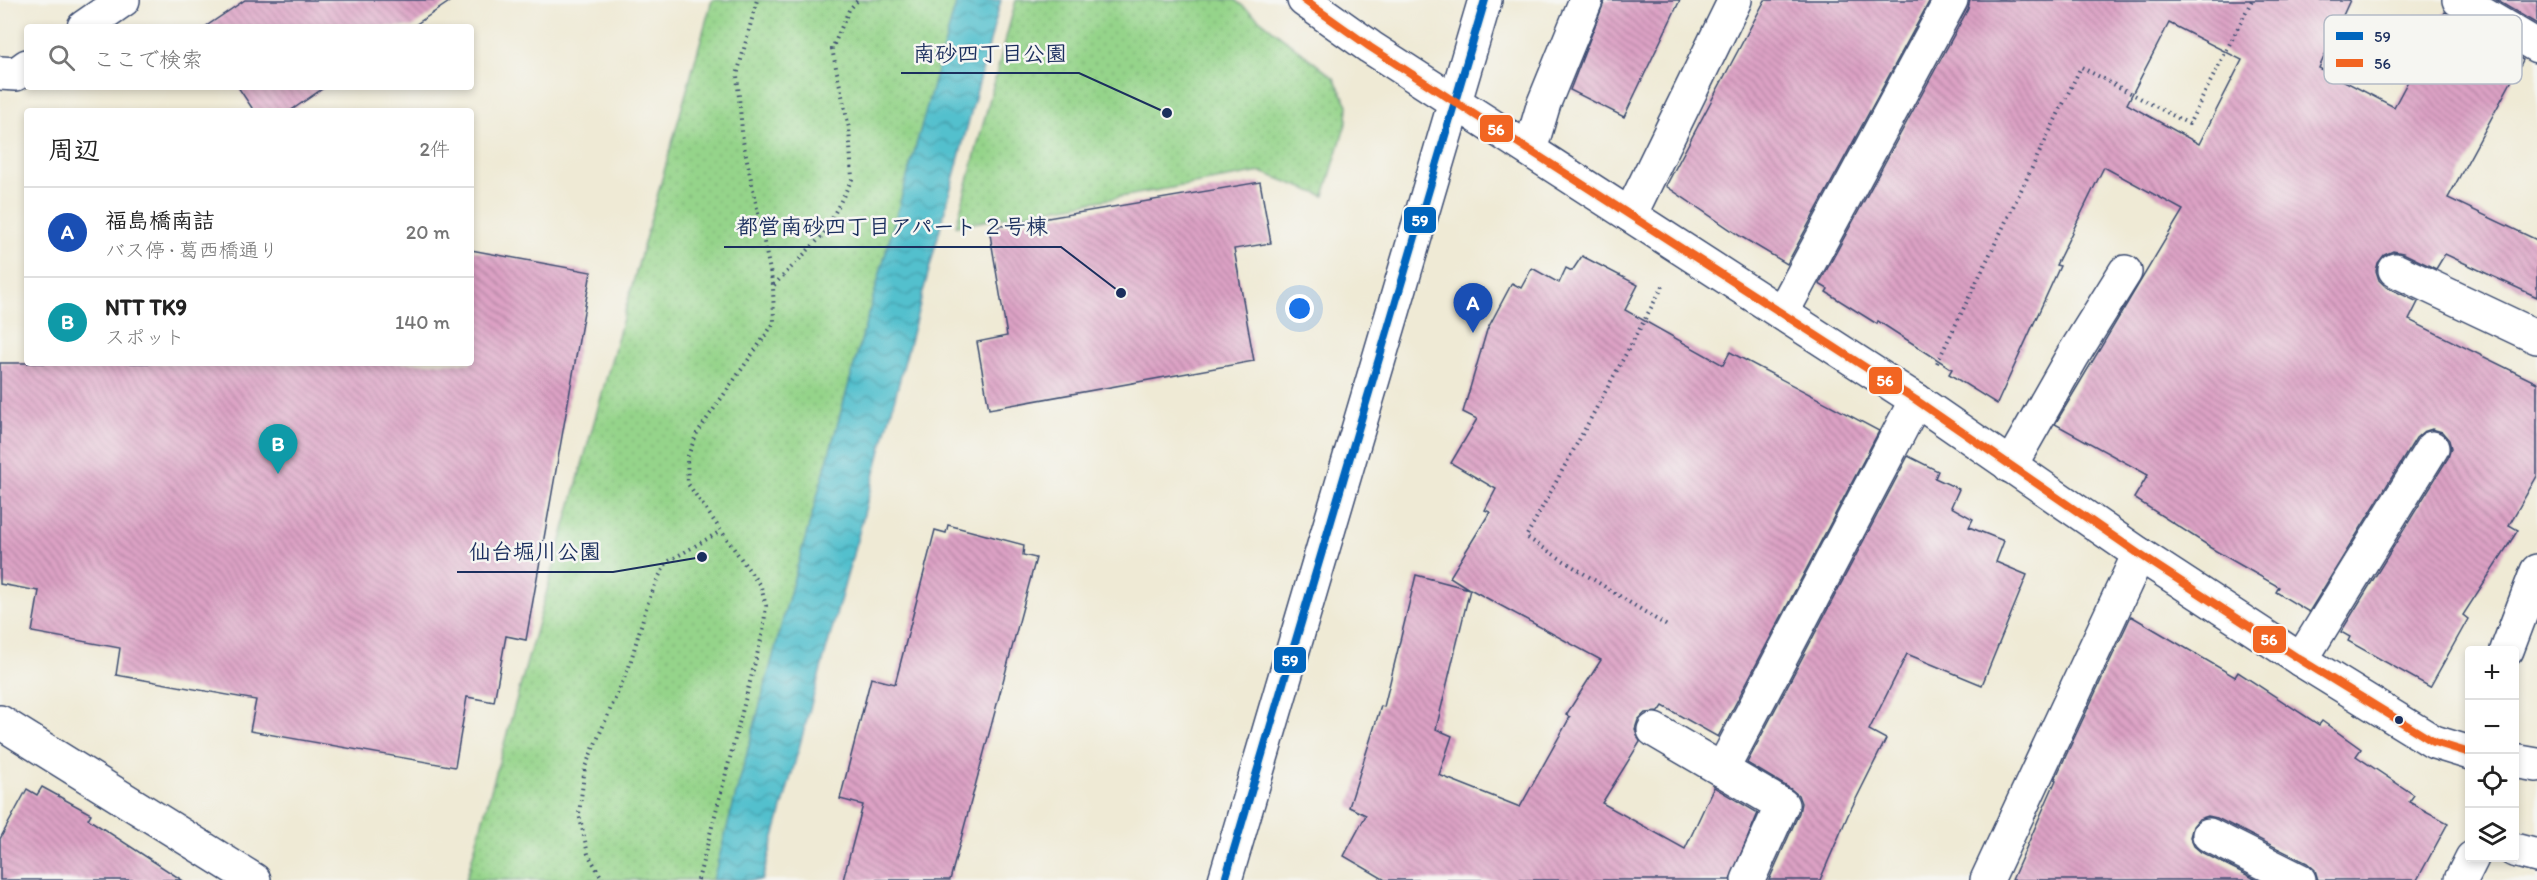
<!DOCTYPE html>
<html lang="ja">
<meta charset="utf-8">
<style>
:root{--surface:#fff;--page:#f6f6f6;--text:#222;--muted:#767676;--line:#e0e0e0;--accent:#1a73e8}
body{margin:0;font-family:Itim,"Klee One",sans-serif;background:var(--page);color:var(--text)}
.controls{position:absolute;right:18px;bottom:18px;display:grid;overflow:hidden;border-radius:6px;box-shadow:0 3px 9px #0003}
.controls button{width:54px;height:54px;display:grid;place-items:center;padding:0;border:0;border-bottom:2px solid var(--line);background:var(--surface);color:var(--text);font:30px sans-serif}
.you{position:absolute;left:1300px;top:309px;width:21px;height:21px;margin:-15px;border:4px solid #fff;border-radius:50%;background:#1a73e8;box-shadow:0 0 0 9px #1a73e833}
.badge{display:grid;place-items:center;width:39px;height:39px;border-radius:50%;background:var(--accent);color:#fff;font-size:20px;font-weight:700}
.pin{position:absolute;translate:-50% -50px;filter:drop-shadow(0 2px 3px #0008)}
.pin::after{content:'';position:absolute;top:32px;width:21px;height:18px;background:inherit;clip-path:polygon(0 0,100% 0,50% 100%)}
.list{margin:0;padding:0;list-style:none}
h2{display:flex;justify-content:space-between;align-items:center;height:78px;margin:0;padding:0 24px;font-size:26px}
h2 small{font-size:20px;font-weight:400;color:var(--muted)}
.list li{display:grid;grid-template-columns:39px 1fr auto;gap:18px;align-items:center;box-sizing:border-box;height:90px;padding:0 24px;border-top:2px solid var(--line)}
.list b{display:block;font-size:22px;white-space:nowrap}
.list p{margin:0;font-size:20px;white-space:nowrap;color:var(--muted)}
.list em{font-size:20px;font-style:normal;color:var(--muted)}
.icon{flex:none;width:33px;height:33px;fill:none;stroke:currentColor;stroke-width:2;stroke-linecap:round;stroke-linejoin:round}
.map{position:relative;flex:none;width:2537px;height:880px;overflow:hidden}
.search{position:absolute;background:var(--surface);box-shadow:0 3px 9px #0003;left:24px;top:24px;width:450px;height:66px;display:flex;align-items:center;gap:15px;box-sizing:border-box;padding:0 21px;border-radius:6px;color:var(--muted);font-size:22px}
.panel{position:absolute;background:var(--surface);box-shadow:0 3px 9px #0003;left:24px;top:108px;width:450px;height:258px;border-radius:6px}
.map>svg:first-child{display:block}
.park{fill:url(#park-dots);stroke:#588274;stroke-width:1.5}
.water{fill:url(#water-waves);stroke:#377896;stroke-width:1.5}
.building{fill:url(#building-back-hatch);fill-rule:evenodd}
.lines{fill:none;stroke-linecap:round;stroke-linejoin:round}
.minor-casing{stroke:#3b4b70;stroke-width:36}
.major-casing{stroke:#3b4b70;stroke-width:36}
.path{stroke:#3b4b70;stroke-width:4;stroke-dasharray:1.5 4.5;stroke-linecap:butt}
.minor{stroke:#fff;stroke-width:33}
.major{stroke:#fff;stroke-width:33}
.bus-1-casing{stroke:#f6f6f2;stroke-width:12}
.bus-2-casing{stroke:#f6f6f2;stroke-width:12}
.bus-1{stroke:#0065bd;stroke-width:8}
.bus-2{stroke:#f26522;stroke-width:8}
.bus-dot{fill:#1b2f5e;stroke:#f6f6f2;stroke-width:2}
.key{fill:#f6f6f2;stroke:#b4bac6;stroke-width:1.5}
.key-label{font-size:16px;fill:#1b2f5e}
.leader{fill:none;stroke:#1b2f5e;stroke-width:2}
.callout-dot{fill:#1b2f5e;stroke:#f6f6f2;stroke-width:2}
.callout-label{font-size:22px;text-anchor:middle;font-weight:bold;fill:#1b2f5e;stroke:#f6f6f2;stroke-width:5;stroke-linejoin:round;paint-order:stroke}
.line-badge{stroke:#f6f6f2;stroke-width:2}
.badge-label{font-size:16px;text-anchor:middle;font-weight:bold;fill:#fff}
</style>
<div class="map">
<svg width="2537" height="880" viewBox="0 0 2537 880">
<defs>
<pattern id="park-dots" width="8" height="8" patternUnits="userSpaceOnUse" patternTransform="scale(1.5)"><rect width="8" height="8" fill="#95d48a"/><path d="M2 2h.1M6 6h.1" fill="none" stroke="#80b67a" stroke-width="1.8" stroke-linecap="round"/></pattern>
<pattern id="water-waves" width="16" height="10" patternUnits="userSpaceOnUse" patternTransform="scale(1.5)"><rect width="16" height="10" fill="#53c0cd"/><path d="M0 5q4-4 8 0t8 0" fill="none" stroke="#449caa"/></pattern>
<pattern id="building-back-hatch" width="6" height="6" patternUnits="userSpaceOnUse" patternTransform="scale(1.5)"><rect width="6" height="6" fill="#dda2c5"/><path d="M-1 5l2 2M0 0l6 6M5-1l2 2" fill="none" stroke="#b284a3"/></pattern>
</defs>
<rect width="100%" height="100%" fill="#f6f6f2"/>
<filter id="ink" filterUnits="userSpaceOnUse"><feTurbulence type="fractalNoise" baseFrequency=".0167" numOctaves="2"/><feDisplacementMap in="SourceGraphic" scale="12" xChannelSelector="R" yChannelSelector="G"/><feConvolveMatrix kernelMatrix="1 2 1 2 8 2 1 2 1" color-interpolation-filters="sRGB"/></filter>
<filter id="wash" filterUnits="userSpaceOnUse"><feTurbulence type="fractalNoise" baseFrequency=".008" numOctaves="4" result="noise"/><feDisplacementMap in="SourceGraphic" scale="24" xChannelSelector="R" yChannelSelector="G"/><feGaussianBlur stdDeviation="1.35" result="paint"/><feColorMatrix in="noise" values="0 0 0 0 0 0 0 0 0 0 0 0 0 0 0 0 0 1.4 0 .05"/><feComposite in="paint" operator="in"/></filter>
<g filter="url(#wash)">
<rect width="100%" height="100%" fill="#efead5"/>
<g class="park">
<path d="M 712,0 L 997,0 L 762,880 L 466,880 Z"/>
<path d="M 1016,0 L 1235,0 L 1334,78 L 1348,105 L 1347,120 L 1324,196 L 1261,172 L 956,226 Z"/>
</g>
<path class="water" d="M 957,0 L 1001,0 L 857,540 L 762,880 L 713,880 L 791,589 Z"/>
<g id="blocks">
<g class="building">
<path d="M 245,0 L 452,0 L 412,27 L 205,27 Z"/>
<path d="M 1605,0 L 1680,0 L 1624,117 L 1570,90 Z"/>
<path d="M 1765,0 L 1930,0 L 1787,264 L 1740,236 L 1666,186 Z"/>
<path d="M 1970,0 L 2350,0 L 2319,68 L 2394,107 L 2445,12 L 2523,60 L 2448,198 L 2537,240 L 2537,297 L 2445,254 L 2436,269 L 2403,253 L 2393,251 L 2384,255 L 2378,263 L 2376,271 L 2379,280 L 2386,287 L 2418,302 L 2409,320 L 2537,383 L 2537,476 L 2509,525 L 2518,530 L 2463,615 L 2468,619 L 2430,687 L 2348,641 L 2350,637 L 2341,632 L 2448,458 L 2451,448 L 2449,440 L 2442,432 L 2432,429 L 2423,432 L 2416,438 L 2309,612 L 2276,592 L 2279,587 L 2209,547 L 2209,546 L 2134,498 L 2148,475 L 2055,424 L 2183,210 L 2104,167 L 2056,265 L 2060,266 L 1997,404 L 1949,374 L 1952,369 L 1878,321 L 1877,324 L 1826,292 L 1828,289 L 1819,284 L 1968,9 ZM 2169,23 L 2242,60 L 2199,144 L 2127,104 Z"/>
<path d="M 2496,0 L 2537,0 L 2537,24 Z"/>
<path d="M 238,87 L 325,87 L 290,111 L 254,111 Z"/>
<path d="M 1260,182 L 1271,243 L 1234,249 L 1254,361 L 989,409 L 977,342 L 1007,336 L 989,228 Z"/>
<path d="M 471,250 L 591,272 L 526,640 L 506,636 L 494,702 L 467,697 L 455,767 L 250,731 L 256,700 L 116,675 L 120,648 L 32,632 L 39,591 L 0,584 L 0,363 L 471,363 Z"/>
<path d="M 1582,256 L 1638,285 L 1625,310 L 1723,365 L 1730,352 L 1879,431 L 1718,737 L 1663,706 L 1659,712 L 1645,713 L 1638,720 L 1635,729 L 1640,742 L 1602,803 L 1685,849 L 1714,787 L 1758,813 L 1730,880 L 1385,880 L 1344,856 L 1366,815 L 1349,807 L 1381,706 L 1384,707 L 1416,575 L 1469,589 L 1450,577 L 1490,512 L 1485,510 L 1496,489 L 1451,463 L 1477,419 L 1463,412 L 1487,330 L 1512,283 L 1521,288 L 1532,268 L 1559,283 L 1566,268 L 1572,271 ZM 1470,589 L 1601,660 L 1566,715 L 1570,717 L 1520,807 L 1439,775 L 1452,736 L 1436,729 Z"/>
<path d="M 1908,456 L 1938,471 L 1935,478 L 1959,489 L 1951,507 L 1973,519 L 1969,527 L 2004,541 L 1996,562 L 2027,575 L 1982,685 L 1907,654 L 1869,730 L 1886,739 L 1848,815 L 1820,880 L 1769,880 L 1799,813 L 1801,803 L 1798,795 L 1791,789 L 1747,763 Z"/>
<path d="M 948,525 L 1024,545 L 1023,555 L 1036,558 L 950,880 L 843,880 L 863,805 L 840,799 L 871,678 L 895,684 L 935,530 L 946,533 Z"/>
<path d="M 2131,616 L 2235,677 L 2238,672 L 2319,725 L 2322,721 L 2361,749 L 2356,756 L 2414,795 L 2409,802 L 2448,823 L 2417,880 L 2318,880 L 2315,870 L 2307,863 L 2217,818 L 2208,816 L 2199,819 L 2193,826 L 2190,837 L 2194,846 L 2201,852 L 2257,880 L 2012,880 L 2056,780 L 2055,779 Z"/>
<path d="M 42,787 L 91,814 L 88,819 L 182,880 L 0,880 L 0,839 L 27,789 L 37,795 Z"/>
</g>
</g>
</g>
<g filter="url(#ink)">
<use href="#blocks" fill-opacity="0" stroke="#3b4b70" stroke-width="1.5"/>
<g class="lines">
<g class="minor-casing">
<g id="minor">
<path d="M 1304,0 L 1370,47 L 1916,400 L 2139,554 L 2301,660 L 2434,742 L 2470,753"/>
<path d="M 2459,0 L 2537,46"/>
<path d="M 84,27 L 123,0"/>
<path d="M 0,73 L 16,74 L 27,66"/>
<path d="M 1530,150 L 1544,103 L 1586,0"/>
<path d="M 1630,215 L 1735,0"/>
<path d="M 2395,270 L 2537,337"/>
<path d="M 1782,313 L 1951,0"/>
<path d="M 2010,466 L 2072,357 L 2125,272"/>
<path d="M 2507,650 L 2537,571"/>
<path d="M 2301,660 L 2432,448"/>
<path d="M 0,722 L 254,880"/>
<path d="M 1654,730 L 1782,805 L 1748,880"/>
<path d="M 2514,761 L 2537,765"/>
<path d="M 1722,770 L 1916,400"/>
<path d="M 2209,835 L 2299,880"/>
<path d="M 2514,850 L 2537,856"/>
<path d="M 1987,880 L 2139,554"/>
<path d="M 2461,880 L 2472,858"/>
</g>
</g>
<g class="major-casing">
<path id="major" d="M 1225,880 L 1485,0"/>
</g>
<g class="path">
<path d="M 774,285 L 824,234 L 852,179 L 849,128 L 832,49 L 849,10 L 858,0"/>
<path d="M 1663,286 L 1526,537 L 1667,626"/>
<path d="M 1937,363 L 2081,67 L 2189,124 L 2252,0"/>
<path d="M 603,880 L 588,854 L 579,814 L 585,767 L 629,667 L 647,605 L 657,580 L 667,562 L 721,531"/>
<path d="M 698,880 L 763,632 L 766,606 L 761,587 L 688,484 L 687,458 L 697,433 L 774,323 L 773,285 L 743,141 L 737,75 L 757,0"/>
</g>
<use href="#minor" class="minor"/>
<use href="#major" class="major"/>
<g class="bus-1-casing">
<path id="bus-1" d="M 1225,880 L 1485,0"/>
</g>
<g class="bus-2-casing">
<path id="bus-2" d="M 1304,0 L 1370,47 L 1916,400 L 2139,554 L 2301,660 L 2434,742 L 2470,753"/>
</g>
<use href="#bus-1" class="bus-1"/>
<use href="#bus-2" class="bus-2"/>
</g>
</g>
<circle class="bus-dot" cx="2399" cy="720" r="5"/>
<rect x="2324" y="15" width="198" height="69" rx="9" class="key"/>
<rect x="2336" y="32" width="27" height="8" fill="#0065bd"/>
<rect x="2336" y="59" width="27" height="8" fill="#f26522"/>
<g class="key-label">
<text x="2374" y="42">59</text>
<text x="2374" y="69">56</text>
</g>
<path class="leader" d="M1167 113L1079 73H901M1121 293L1061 247H724M702 557L613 572H457"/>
<g class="callout-dot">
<circle cx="1167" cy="113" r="6"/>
<circle cx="1121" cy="293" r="6"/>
<circle cx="702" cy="557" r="6"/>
</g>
<g class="callout-label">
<text x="990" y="61">南砂四丁目公園</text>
<text x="892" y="234">都営南砂四丁目アパート ２号棟</text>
<text x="535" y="559">仙台堀川公園</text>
</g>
<g class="line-badge">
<rect x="1479" y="114" width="35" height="29" rx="6" fill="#f26522"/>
<rect x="1403" y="206" width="34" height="28" rx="6" fill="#0065bd"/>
<rect x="1868" y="366" width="35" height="29" rx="6" fill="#f26522"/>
<rect x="2252" y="625" width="35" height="29" rx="6" fill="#f26522"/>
<rect x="1273" y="646" width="34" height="28" rx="6" fill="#0065bd"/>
</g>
<g class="badge-label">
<text x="1496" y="135">56</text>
<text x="1420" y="226">59</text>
<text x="1885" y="386">56</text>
<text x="2269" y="645">56</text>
<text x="1290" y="666">59</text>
</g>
</svg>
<div class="controls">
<button>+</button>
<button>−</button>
<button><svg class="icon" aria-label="locate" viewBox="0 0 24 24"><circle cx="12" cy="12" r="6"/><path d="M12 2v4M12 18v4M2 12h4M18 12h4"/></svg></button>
<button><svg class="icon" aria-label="layers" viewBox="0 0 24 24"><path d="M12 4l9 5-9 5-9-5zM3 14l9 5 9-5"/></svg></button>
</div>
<div class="you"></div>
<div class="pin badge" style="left:1473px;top:333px;background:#1a4fb4">A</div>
<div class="pin badge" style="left:278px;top:474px;background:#0f9aa8">B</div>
<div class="search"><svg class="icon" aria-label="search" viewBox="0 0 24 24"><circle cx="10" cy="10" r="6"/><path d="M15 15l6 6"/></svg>ここで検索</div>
<section class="panel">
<h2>周辺<small>2件</small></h2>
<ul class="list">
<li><span class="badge" style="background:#1a4fb4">A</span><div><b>福島橋南詰</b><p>バス停 · 葛西橋通り</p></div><em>20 m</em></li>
<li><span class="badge" style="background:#0f9aa8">B</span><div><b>NTT TK9</b><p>スポット</p></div><em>140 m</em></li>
</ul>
</section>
</div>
